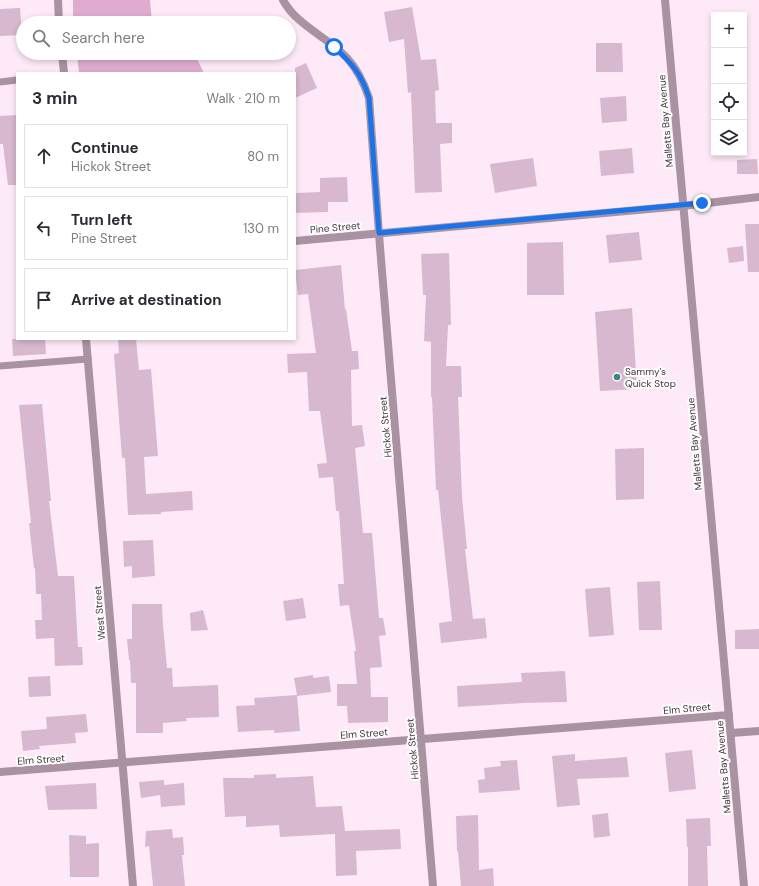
<!DOCTYPE html>
<meta charset="utf-8">
<style>
:root{--surface:#fff;--page:#f2f2f3;--text:#2b2b33;--muted:#7c7c81;--line:#e1e1e2}
body{margin:0;font-family:"DM Sans",sans-serif;background:var(--page);color:var(--text)}
.controls{position:absolute;right:12px;top:12px;display:grid;overflow:hidden;border-radius:0px;box-shadow:0 2px 6px #0003}
.controls button{width:36px;height:36px;display:grid;place-items:center;padding:0;border:0;border-bottom:1px solid var(--line);background:var(--surface);color:var(--text);font:20px sans-serif}
.stop{position:absolute;width:12px;height:12px;margin:-9px;border:3px solid #1a73e8;border-radius:50%;background:#fff}
.stop.end{background:#1a73e8;border-color:#fff;box-shadow:0 1px 4px #0008}
.list{margin:0;padding:0;list-style:none}
h2{display:flex;justify-content:space-between;align-items:center;height:52px;margin:0;padding:0 16px;font-size:17px}
h2 small{font-size:13px;font-weight:400;color:var(--muted)}
.list li{display:grid;grid-template-columns:26px 1fr auto;gap:12px;align-items:center;box-sizing:border-box;height:64px;margin:0 8px 8px;padding:0 8px;border:1px solid var(--line);border-radius:0px}
.list b{display:block;font-size:15px;white-space:nowrap}
.list p{margin:0;font-size:13px;white-space:nowrap;color:var(--muted)}
.list em{font-size:13px;font-style:normal;color:var(--muted)}
.icon{flex:none;width:22px;height:22px;fill:none;stroke:currentColor;stroke-width:2;stroke-linecap:round;stroke-linejoin:round}
.map{position:relative;flex:none;width:759px;height:886px;overflow:hidden}
.search{position:absolute;background:var(--surface);box-shadow:0 2px 6px #0003;left:16px;top:16px;width:280px;height:44px;display:flex;align-items:center;gap:10px;box-sizing:border-box;padding:0 14px;border-radius:22px;color:var(--muted);font-size:15px}
.panel{position:absolute;background:var(--surface);box-shadow:0 2px 6px #0003;left:16px;top:72px;width:280px;height:268px;border-radius:0px}
.map>svg:first-child{display:block}
.green{fill:#dfacd0}
.building{fill:#d7b8ce}
.lines{fill:none;stroke-linecap:round;stroke-linejoin:round}
.service{stroke:#a993a2;stroke-width:7}
.minor{stroke:#a993a2;stroke-width:8}
.tertiary{stroke:#a993a2;stroke-width:8}
.route{stroke:#1a73e8;stroke-width:5}
.poi-dot{fill:#3f8680;stroke:#fdfdfd;stroke-width:1.5}
.labels{text-anchor:middle;stroke-width:4;stroke-linejoin:round;paint-order:stroke}
.street-label{font-size:10px;fill:#43363f;stroke:#fdfdfd}
.poi-label{font-size:10px;fill:#43363f;stroke:#fdfdfd;text-anchor:start}
</style>
<div class="map">
<svg width="759" height="886" viewBox="0 0 759 886">
<rect width="100%" height="100%" fill="#fde9f7"/>
<g class="green">
<path d="M 73,0 L 150,0 L 152,23 L 73,23 Z"/>
<path d="M 77,53 L 194,53 L 204,73 L 79,73 Z"/>
</g>
<g class="building">
<path d="M 412,7 L 421,60 L 436,59 L 439,90 L 435,91 L 436,123 L 452,123 L 452,143 L 440,144 L 442,192 L 415,193 L 411,92 L 408,93 L 404,39 L 389,42 L 384,12 Z"/>
<path d="M 20,8 L 22,35 L 0,36 L 0,9 Z"/>
<path d="M 596,43 L 622,43 L 623,72 L 596,72 Z"/>
<path d="M 306,63 L 317,88 L 295,98 L 295,68 Z"/>
<path d="M 626,96 L 627,121 L 602,123 L 600,98 Z"/>
<path d="M 17,115 L 17,185 L 8,185 L 3,144 L 0,144 L 0,116 Z"/>
<path d="M 632,148 L 634,173 L 601,176 L 599,151 Z"/>
<path d="M 533,158 L 537,186 L 495,193 L 490,164 Z"/>
<path d="M 757,159 L 758,174 L 737,174 L 737,160 Z"/>
<path d="M 347,177 L 348,202 L 328,202 L 328,212 L 295,213 L 295,193 L 320,192 L 320,178 Z"/>
<path d="M 745,224 L 759,224 L 759,272 L 748,272 Z"/>
<path d="M 639,232 L 642,260 L 609,263 L 606,235 Z"/>
<path d="M 563,242 L 564,295 L 527,295 L 527,243 Z"/>
<path d="M 743,246 L 744,261 L 729,263 L 727,248 Z"/>
<path d="M 449,253 L 451,325 L 448,325 L 446,366 L 461,366 L 462,397 L 458,397 L 462,497 L 467,549 L 465,549 L 473,619 L 485,618 L 487,638 L 441,643 L 439,623 L 452,621 L 438,490 L 436,490 L 432,397 L 431,397 L 431,342 L 424,341 L 426,295 L 423,295 L 421,254 Z"/>
<path d="M 341,265 L 345,310 L 346,309 L 352,351 L 358,351 L 359,369 L 351,370 L 352,426 L 362,425 L 365,446 L 355,448 L 363,533 L 372,533 L 379,618 L 383,618 L 386,635 L 379,636 L 382,667 L 370,668 L 371,697 L 388,697 L 388,722 L 348,723 L 347,706 L 337,706 L 337,684 L 357,684 L 354,651 L 356,651 L 349,605 L 340,606 L 338,584 L 344,584 L 339,511 L 336,511 L 333,477 L 319,478 L 317,464 L 327,463 L 320,411 L 309,411 L 307,372 L 288,373 L 287,354 L 316,353 L 308,294 L 298,295 L 295,270 Z"/>
<path d="M 632,308 L 637,389 L 600,391 L 595,312 Z"/>
<path d="M 12,339 L 45,339 L 46,354 L 13,356 Z"/>
<path d="M 118,339 L 136,339 L 139,370 L 151,369 L 158,456 L 144,457 L 146,494 L 192,491 L 193,510 L 161,512 L 161,514 L 128,515 L 125,458 L 122,458 L 114,354 L 119,353 Z"/>
<path d="M 42,404 L 51,501 L 49,501 L 58,576 L 74,576 L 78,647 L 82,647 L 83,665 L 55,666 L 54,638 L 36,639 L 35,620 L 42,620 L 41,594 L 36,594 L 35,568 L 34,568 L 29,523 L 31,523 L 19,405 Z"/>
<path d="M 644,448 L 644,499 L 616,500 L 615,449 Z"/>
<path d="M 153,540 L 155,576 L 132,578 L 132,566 L 124,567 L 123,541 Z"/>
<path d="M 660,581 L 662,630 L 639,630 L 637,582 Z"/>
<path d="M 610,587 L 614,635 L 589,637 L 585,589 Z"/>
<path d="M 303,598 L 306,618 L 286,621 L 283,601 Z"/>
<path d="M 132,604 L 162,604 L 163,625 L 167,668 L 172,668 L 173,687 L 218,685 L 219,717 L 186,718 L 187,721 L 163,723 L 163,733 L 136,733 L 136,683 L 131,683 L 130,660 L 129,660 L 127,639 L 132,639 Z"/>
<path d="M 203,610 L 208,630 L 191,631 L 190,613 Z"/>
<path d="M 759,629 L 759,649 L 735,649 L 735,630 Z"/>
<path d="M 565,671 L 567,702 L 523,703 L 458,707 L 457,686 L 522,682 L 521,673 Z"/>
<path d="M 313,675 L 313,678 L 329,676 L 331,692 L 297,696 L 300,731 L 274,733 L 274,730 L 238,732 L 236,706 L 255,705 L 254,698 L 297,695 L 294,678 Z"/>
<path d="M 50,676 L 51,696 L 29,697 L 28,677 Z"/>
<path d="M 86,714 L 88,732 L 75,733 L 76,743 L 39,746 L 40,749 L 23,751 L 21,731 L 47,729 L 46,717 Z"/>
<path d="M 692,750 L 696,789 L 669,792 L 665,753 Z"/>
<path d="M 575,754 L 575,761 L 627,757 L 629,777 L 577,779 L 580,805 L 557,807 L 552,756 Z"/>
<path d="M 517,760 L 520,790 L 479,793 L 478,780 L 485,779 L 484,768 L 501,766 L 500,761 Z"/>
<path d="M 276,774 L 276,778 L 313,776 L 316,807 L 342,806 L 345,831 L 400,829 L 401,849 L 356,851 L 357,875 L 336,876 L 335,834 L 280,837 L 279,825 L 246,827 L 246,816 L 225,817 L 223,778 L 254,778 L 254,775 Z"/>
<path d="M 164,780 L 164,785 L 184,783 L 185,805 L 161,807 L 160,795 L 141,798 L 139,782 Z"/>
<path d="M 96,783 L 97,809 L 48,810 L 45,786 Z"/>
<path d="M 608,813 L 610,836 L 594,838 L 592,815 Z"/>
<path d="M 478,815 L 479,870 L 493,868 L 494,886 L 461,886 L 458,851 L 457,851 L 456,816 Z"/>
<path d="M 710,818 L 711,846 L 707,846 L 708,886 L 688,886 L 688,847 L 687,847 L 686,819 Z"/>
<path d="M 172,829 L 173,838 L 183,837 L 184,855 L 182,855 L 185,886 L 153,886 L 149,846 L 145,847 L 146,831 Z"/>
<path d="M 69,835 L 86,836 L 86,844 L 99,843 L 99,877 L 70,877 Z"/>
</g>
<g class="lines">
<g class="service">
<path d="M 0,82 L 17,80"/>
<path d="M 0,366 L 88,359"/>
</g>
<g class="minor">
<path d="M 58,0 L 59,23"/>
<path d="M 283,0 C 297,26 328,37 347,58 C 358,70 364,83 369,98 L 380,247 L 433,886"/>
<path d="M 62,53 L 64,73"/>
<path d="M 295,241 L 682,206 L 759,197"/>
<path d="M 86,339 L 133,886"/>
<path d="M 731,733 L 759,731"/>
<path d="M 0,772 L 729,715"/>
</g>
<path class="tertiary" d="M 665,0 L 744,886"/>
</g>
<g class="lines">
<path class="route" d="M 334,47 C 352,63 362,75 369,98 L 379,233 L 702,203"/>
</g>
<circle class="poi-dot" cx="617" cy="377" r="4"/>
<g class="labels">
<g class="street-label">
<text transform="translate(665 121) rotate(-95)" y="4">Malletts Bay Avenue</text>
<text transform="translate(335 227) rotate(-5)" y="4">Pine Street</text>
<text transform="translate(385 427) rotate(-95)" y="4">Hickok Street</text>
<text transform="translate(694 444) rotate(-95)" y="4">Malletts Bay Avenue</text>
<text transform="translate(99 613) rotate(-95)" y="4">West Street</text>
<text transform="translate(687 708) rotate(-5)" y="4">Elm Street</text>
<text transform="translate(364 733) rotate(-4)" y="4">Elm Street</text>
<text transform="translate(412 749) rotate(-95)" y="4">Hickok Street</text>
<text transform="translate(41 759) rotate(-4)" y="4">Elm Street</text>
<text transform="translate(723 767) rotate(-95)" y="4">Malletts Bay Avenue</text>
</g>
<g class="poi-label">
<text x="625" y="375">Sammy's<tspan x="625" dy="12">Quick Stop</tspan></text>
</g>
</g>
</svg>
<div class="controls">
<button>+</button>
<button>−</button>
<button><svg class="icon" aria-label="locate" viewBox="0 0 24 24"><circle cx="12" cy="12" r="6"/><path d="M12 2v4M12 18v4M2 12h4M18 12h4"/></svg></button>
<button><svg class="icon" aria-label="layers" viewBox="0 0 24 24"><path d="M12 4l9 5-9 5-9-5zM3 14l9 5 9-5"/></svg></button>
</div>
<div class="stop" style="left:334px;top:47px"></div>
<div class="stop end" style="left:702px;top:203px"></div>
<div class="search"><svg class="icon" aria-label="search" viewBox="0 0 24 24"><circle cx="10" cy="10" r="6"/><path d="M15 15l6 6"/></svg>Search here</div>
<section class="panel">
<h2>3 min<small>Walk · 210 m</small></h2>
<ul class="list">
<li><svg class="icon" aria-label="ahead" viewBox="0 0 24 24"><path d="M12 20V5M6 11l6-6 6 6"/></svg><div><b>Continue</b><p>Hickok Street</p></div><em>80 m</em></li>
<li><svg class="icon" aria-label="left" viewBox="0 0 24 24"><path d="M17 20v-9H6M10 6l-5 5 5 5"/></svg><div><b>Turn left</b><p>Pine Street</p></div><em>130 m</em></li>
<li><svg class="icon" aria-label="arrive" viewBox="0 0 24 24"><path d="M6 21V4h12l-3 4 3 4H6"/></svg><div><b>Arrive at destination</b></div></li>
</ul>
</section>
</div>
